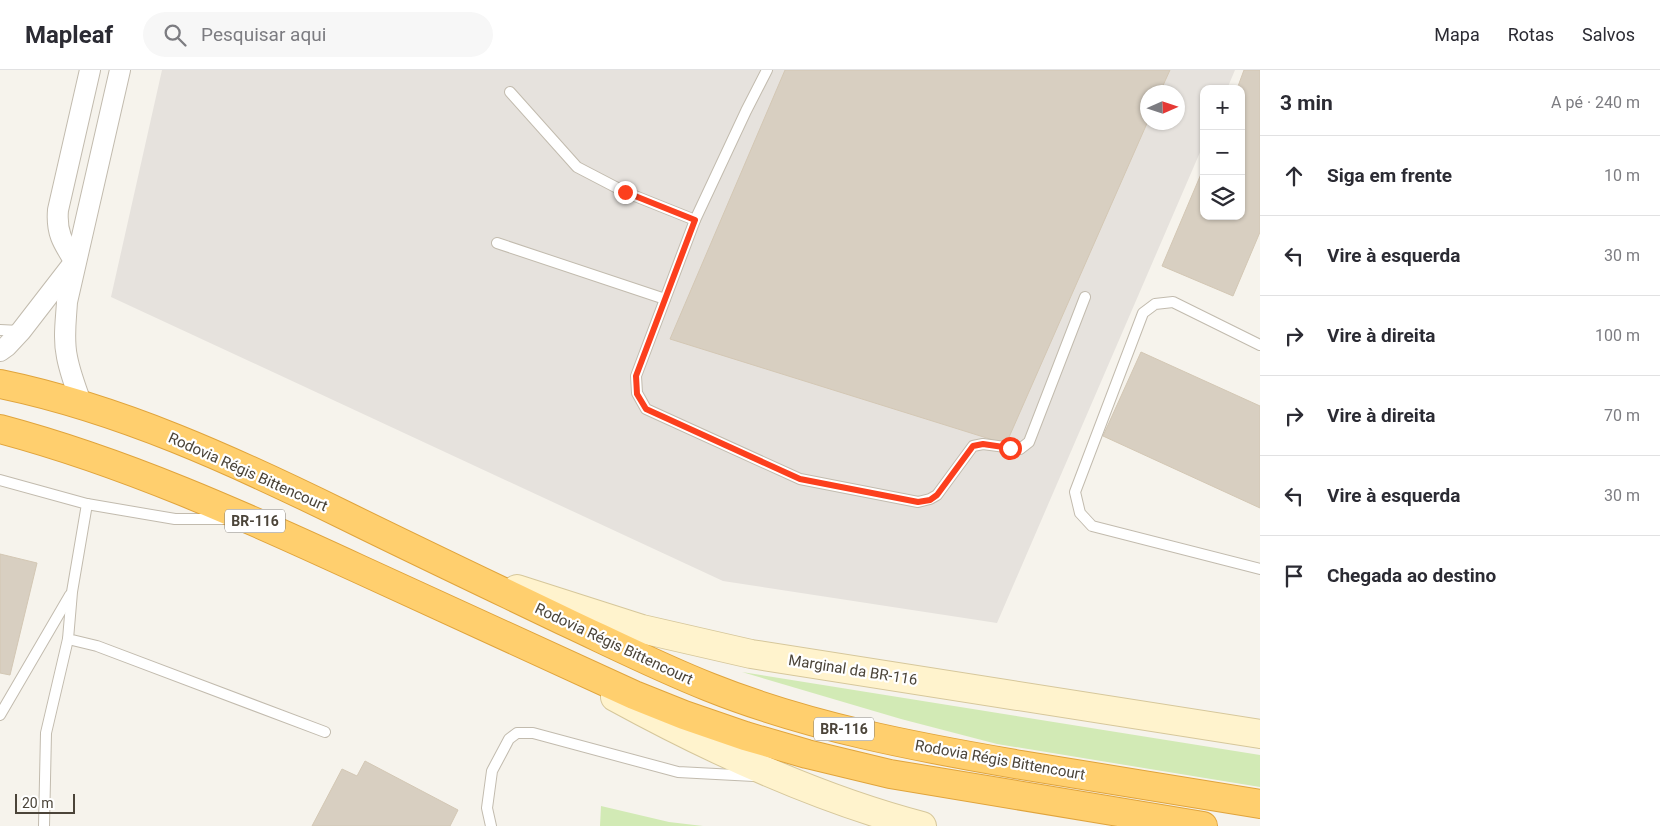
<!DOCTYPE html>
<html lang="pt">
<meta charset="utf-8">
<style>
:root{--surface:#fff;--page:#f7f7f7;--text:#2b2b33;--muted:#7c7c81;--line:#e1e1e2}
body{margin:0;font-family:Roboto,sans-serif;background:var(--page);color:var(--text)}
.controls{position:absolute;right:15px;top:15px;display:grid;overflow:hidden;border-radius:10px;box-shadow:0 1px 4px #0004}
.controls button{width:45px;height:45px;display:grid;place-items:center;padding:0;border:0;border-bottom:1px solid var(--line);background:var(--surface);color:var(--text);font:25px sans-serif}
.compass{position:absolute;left:1140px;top:15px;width:45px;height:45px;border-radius:50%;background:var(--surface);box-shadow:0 1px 4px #0004;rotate:87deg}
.scale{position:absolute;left:15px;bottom:12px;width:60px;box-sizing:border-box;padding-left:5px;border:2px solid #4b4439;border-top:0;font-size:14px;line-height:18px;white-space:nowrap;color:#4b4439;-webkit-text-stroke:4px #fff;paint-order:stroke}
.stop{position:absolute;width:15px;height:15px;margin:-11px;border:4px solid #fc3f1d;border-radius:50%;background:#fff}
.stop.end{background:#fc3f1d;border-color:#fff;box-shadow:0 1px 5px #0008}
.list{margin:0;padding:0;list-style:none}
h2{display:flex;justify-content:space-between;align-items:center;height:65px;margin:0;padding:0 20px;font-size:21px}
h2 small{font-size:16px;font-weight:400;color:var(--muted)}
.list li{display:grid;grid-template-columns:32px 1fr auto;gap:15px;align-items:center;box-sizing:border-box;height:80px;padding:0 20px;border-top:1px solid var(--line)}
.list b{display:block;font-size:19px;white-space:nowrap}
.list em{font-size:16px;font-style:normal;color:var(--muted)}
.icon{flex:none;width:28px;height:28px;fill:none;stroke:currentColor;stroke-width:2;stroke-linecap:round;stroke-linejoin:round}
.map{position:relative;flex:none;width:1260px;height:756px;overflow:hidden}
header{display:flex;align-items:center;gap:30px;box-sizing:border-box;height:70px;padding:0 25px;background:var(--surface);border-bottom:1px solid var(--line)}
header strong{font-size:24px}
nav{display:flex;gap:28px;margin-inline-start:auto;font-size:18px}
.search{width:350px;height:45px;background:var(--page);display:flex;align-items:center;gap:12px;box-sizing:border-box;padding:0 18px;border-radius:28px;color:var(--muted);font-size:19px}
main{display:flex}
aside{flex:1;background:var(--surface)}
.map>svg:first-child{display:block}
.industrial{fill:#e6e2dd;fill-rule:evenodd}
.green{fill:#d2eab5}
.building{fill:#d8cfc1;stroke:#d3c7b4}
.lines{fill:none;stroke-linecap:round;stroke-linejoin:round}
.service-casing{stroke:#c2bbae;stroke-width:12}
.minor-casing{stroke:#c2bbae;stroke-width:22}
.secondary-casing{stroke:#d6c79b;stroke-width:30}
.motorway-casing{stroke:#e0a43c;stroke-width:30}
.service{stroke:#fff;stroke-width:10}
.minor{stroke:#fff;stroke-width:20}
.secondary{stroke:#fff3cd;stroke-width:28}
.motorway{stroke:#ffcf6e;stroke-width:28}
.route{stroke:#fc3f1d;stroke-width:6}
.labels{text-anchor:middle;stroke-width:4.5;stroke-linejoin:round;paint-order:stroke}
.shield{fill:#fff;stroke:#817c74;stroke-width:1}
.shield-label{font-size:14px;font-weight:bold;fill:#4b4439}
.street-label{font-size:15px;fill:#4b4439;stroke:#fff}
</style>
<header>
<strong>Mapleaf</strong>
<div class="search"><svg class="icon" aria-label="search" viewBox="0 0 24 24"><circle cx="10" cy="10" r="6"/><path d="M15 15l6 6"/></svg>Pesquisar aqui</div>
<nav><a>Mapa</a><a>Rotas</a><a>Salvos</a></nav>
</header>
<main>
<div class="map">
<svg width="1260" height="756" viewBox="0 0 1260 756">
<rect width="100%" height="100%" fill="#f6f3ec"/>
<path class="industrial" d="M 162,0 L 1235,0 L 1227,19 L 1204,19 L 1204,73 L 997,553 L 723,511 L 111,227 ZM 1148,22 L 1178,22 L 1178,52 L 1148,52 Z"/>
<g class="green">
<path d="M 742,602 L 1260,685 L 1260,717 L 997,674 L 901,649 Z"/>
<path d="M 601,736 L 669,752 L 703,756 L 600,756 Z"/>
</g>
<g class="building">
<path d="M 785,0 L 1170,0 L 1160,22 L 1148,22 L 1148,51 L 1006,374 L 670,269 Z"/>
<path d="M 1244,0 L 1260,0 L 1260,162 L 1233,226 L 1162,196 L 1204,97 L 1204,146 L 1241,146 L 1241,19 L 1237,19 Z"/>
<path d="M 1141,282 L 1260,336 L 1260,438 L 1103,366 Z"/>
<path d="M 0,484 L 37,493 L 10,605 L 0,603 Z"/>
<path d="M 365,691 L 458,740 L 450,756 L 312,756 L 342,699 L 357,706 Z"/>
</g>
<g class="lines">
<g class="service-casing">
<g id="service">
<path d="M 767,0 L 746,41 L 695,150 L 636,306 L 637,323 L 646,339 L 800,409 L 918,432 L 930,429 L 937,425 L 973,376 L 983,374 L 1020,379 L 1029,372 L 1085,227"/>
<path d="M 510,22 L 577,97 L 625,122 L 695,150"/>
<path d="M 497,173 L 665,229"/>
<path d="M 0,260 L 20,261"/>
<path d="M 1260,275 L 1173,232 L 1155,234 L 1143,243 L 1075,422 L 1080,443 L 1092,456 L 1260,499"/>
<path d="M 0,410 L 87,434 L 175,449 L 227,449"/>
<path d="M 87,434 L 72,522 L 68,569 L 97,576 L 325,662"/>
<path d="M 0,645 L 70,525"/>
<path d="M 44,756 L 46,663 L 68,569"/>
<path d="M 491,756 L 487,738 L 492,701 L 509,669 L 517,663 L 533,663 L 678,702 L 754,706"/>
</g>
</g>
<g class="minor-casing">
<g id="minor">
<path d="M 75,192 C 63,173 56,163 58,140 L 90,0"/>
<path d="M 0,281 L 7,276 L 21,261 L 72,195"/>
<path d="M 82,335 C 76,319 70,303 67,287 C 63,269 66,250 67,232 L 120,0"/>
</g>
</g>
<g class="secondary-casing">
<g id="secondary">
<path d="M 517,519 L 642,559 L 751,584 L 1260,664"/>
<path d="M 615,627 C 712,680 815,728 922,756"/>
</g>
</g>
<g class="motorway-casing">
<g id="motorway">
<path d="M 0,314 C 121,339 234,391 344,445 C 419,482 493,517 568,553 C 615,575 661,598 709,617 C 809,657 916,677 1021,695 C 1101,708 1180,721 1260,734"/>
<path d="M 0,359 C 124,392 242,445 359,499 C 450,541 542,583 634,625 L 684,645 L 745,666 L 807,684 L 890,704 L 1203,756"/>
</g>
</g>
<use href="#service" class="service"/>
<use href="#minor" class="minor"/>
<use href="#secondary" class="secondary"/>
<use href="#motorway" class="motorway"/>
</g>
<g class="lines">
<path class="route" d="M 625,122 L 695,150 L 636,306 L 637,324 L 646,339 L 800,409 L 918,432 L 930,430 L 937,425 L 973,376 L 983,374 L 1010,378"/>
</g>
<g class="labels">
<g class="shield">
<rect x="225" y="439.5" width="60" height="23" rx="4"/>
<rect x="814" y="647.5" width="60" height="23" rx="4"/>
</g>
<g class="shield-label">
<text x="255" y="456">BR-116</text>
<text x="844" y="664">BR-116</text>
</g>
<g class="street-label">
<text transform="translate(248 402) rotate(24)" y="5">Rodovia Régis Bittencourt</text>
<text transform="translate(614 574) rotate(25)" y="5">Rodovia Régis Bittencourt</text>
<text transform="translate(853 600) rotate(9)" y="5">Marginal da BR-116</text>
<text transform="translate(1000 690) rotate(10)" y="5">Rodovia Régis Bittencourt</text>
</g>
</g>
</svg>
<div class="controls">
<button>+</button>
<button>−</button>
<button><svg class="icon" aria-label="layers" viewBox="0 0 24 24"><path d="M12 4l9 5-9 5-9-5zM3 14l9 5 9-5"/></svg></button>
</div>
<svg class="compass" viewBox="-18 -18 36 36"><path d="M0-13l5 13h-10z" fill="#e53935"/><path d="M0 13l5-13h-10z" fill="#7c7c81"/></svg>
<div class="scale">20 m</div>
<div class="stop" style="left:1010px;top:378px"></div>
<div class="stop end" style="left:625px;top:122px"></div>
</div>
<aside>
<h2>3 min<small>A pé · 240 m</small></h2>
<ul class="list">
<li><svg class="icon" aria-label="ahead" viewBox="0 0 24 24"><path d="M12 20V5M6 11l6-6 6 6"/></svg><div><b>Siga em frente</b></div><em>10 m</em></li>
<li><svg class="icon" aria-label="left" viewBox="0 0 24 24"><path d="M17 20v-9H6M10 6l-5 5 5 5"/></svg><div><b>Vire à esquerda</b></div><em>30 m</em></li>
<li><svg class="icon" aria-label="right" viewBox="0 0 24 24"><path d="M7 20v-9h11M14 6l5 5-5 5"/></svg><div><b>Vire à direita</b></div><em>100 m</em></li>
<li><svg class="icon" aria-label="right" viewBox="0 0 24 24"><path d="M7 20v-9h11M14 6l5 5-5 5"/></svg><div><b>Vire à direita</b></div><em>70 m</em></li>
<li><svg class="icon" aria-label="left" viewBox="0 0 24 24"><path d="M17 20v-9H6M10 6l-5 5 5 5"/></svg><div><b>Vire à esquerda</b></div><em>30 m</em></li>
<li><svg class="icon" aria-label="arrive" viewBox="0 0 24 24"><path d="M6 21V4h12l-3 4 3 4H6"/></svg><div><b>Chegada ao destino</b></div></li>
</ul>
</aside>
</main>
